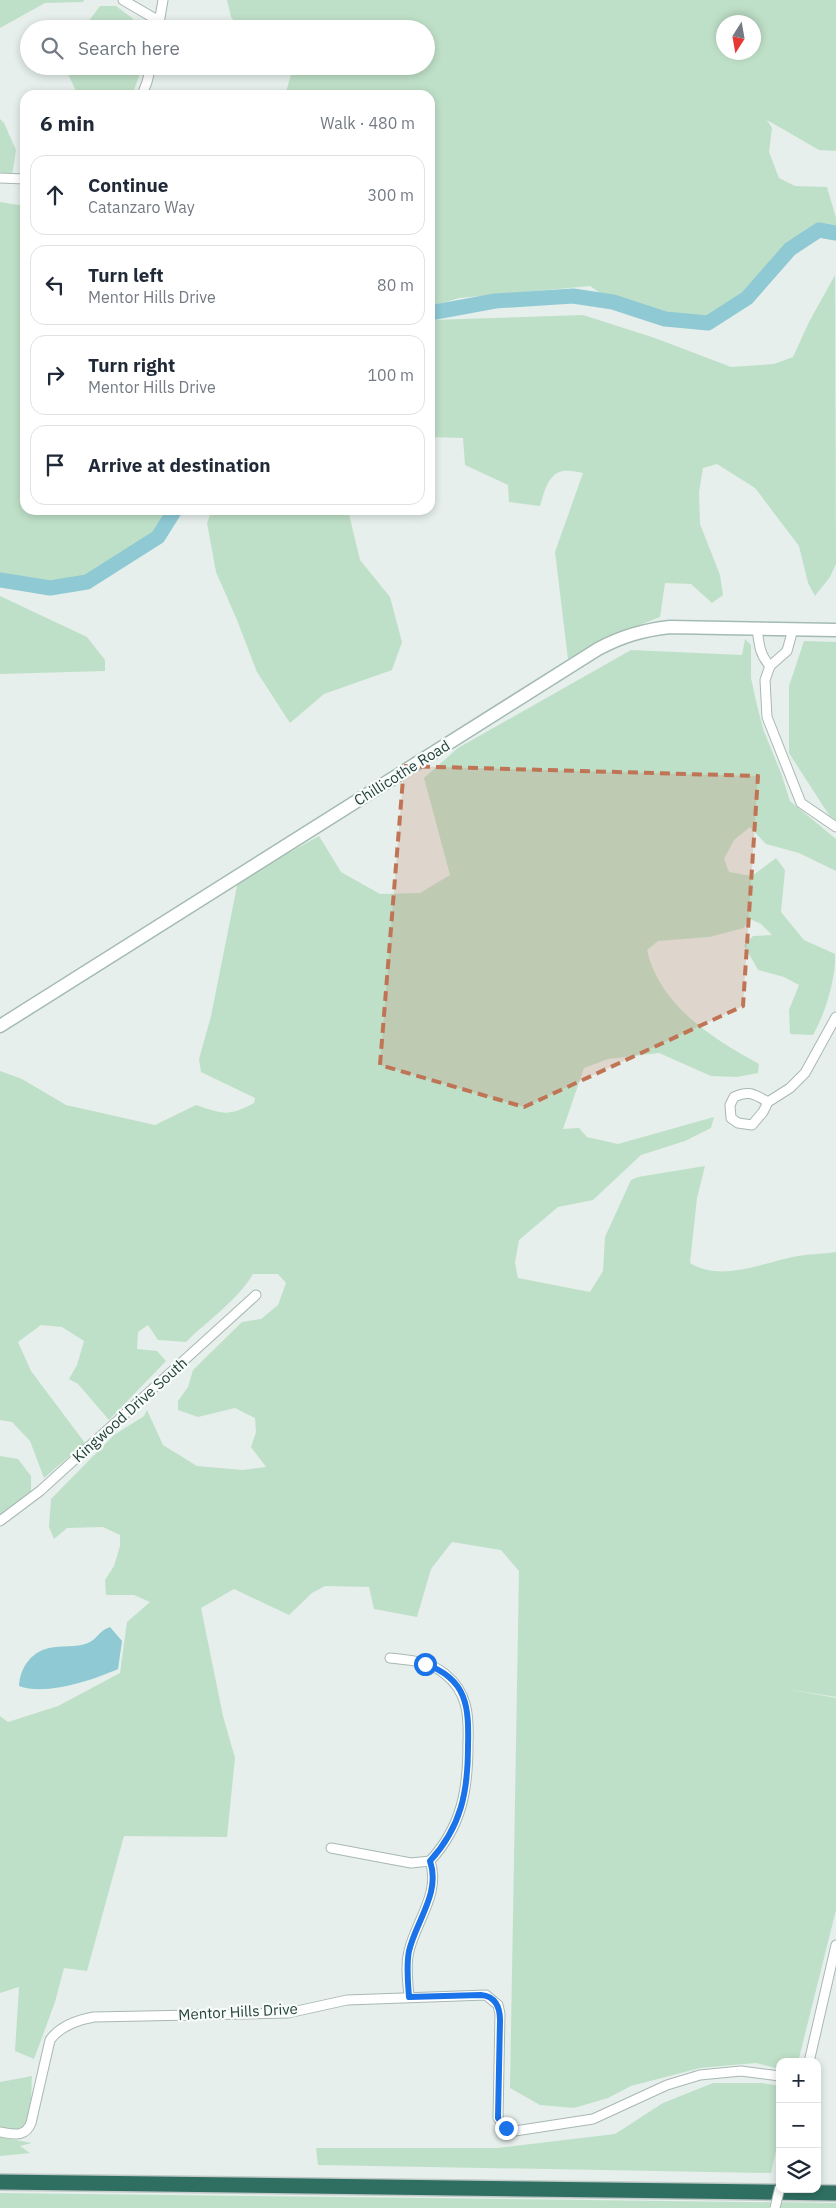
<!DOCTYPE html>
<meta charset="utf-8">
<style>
:root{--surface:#fff;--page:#f6f6f7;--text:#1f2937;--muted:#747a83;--line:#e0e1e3}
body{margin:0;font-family:"IBM Plex Sans",sans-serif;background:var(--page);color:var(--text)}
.controls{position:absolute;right:15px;bottom:15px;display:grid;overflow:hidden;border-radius:10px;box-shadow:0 2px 8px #0003}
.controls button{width:45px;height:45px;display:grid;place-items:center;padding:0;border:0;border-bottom:1px solid var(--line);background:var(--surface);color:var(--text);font:25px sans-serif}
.compass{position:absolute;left:716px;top:15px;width:45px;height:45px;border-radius:50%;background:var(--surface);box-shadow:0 2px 8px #0003;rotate:191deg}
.stop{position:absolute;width:15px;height:15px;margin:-11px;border:4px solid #1a73e8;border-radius:50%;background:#fff}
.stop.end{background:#1a73e8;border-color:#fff;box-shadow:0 1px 5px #0008}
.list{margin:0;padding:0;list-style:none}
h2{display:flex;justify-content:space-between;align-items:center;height:65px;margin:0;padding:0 20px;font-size:21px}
h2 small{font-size:16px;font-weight:400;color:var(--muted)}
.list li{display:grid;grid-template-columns:32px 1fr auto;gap:15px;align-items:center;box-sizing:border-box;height:80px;margin:0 10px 10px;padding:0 10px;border:1px solid var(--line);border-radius:15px}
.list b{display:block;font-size:19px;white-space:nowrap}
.list p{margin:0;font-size:16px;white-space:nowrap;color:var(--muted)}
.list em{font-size:16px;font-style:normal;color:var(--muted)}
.icon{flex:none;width:28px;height:28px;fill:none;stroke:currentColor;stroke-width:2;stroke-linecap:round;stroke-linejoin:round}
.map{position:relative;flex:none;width:836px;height:2208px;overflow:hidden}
.search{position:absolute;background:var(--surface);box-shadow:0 2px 8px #0003;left:20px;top:20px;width:415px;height:55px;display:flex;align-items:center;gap:12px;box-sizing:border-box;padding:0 18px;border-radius:28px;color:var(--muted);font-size:19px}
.panel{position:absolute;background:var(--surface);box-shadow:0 2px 8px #0003;left:20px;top:90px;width:415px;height:425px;border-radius:15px}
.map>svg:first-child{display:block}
.green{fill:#bfe0c8;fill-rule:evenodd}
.water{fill:#8ec9d4}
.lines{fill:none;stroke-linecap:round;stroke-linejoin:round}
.river{stroke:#8ec9d4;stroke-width:15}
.street-casing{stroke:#a8b8b2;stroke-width:11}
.secondary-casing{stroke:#a4bbb3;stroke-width:15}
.highway-casing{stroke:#c2cac8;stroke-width:18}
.street{stroke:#fff;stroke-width:9}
.secondary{stroke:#fff;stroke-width:12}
.highway{stroke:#2f6f62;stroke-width:15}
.street-bridge-casing{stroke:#a8b8b2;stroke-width:11;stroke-linecap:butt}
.street-bridge{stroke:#fff;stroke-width:9}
.route{stroke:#1a73e8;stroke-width:6}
.marked{fill:#c07456;fill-opacity:0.2;stroke:#c07456;stroke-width:4;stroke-dasharray:10 6;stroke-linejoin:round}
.labels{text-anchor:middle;stroke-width:4.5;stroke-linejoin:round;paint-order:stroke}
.street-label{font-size:15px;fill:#24423a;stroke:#f7fbf9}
</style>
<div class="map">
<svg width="836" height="2208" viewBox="0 0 836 2208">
<rect width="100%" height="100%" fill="#e6efeb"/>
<g class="green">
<path d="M 0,0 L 84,0 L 83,2 L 45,3 L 0,28 Z"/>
<path d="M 227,0 L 836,0 L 836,151 L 819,150 L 767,120 L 772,128 L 769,152 L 779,178 L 795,186 L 827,187 L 836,218 L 836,237 L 819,230 L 790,249 L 747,298 L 708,323 L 665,319 L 613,302 L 590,286 L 459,298 L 430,307 L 430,95 L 285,95 L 291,75 L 281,66 L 426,66 L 426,29 L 241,29 L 231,17 ZM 724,22 L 754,22 L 754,52 L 724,52 Z"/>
<path d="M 100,6 L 116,6 L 132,18 L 141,29 L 83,29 Z"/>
<path d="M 62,66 L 143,66 L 132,95 L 78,95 L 68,74 Z"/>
<path d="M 0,119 L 4,123 L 16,150 L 12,176 L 0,172 Z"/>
<path d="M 0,202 L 25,206 L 25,510 L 175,510 L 158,537 L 87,582 L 50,588 L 0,580 Z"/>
<path d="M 835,275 L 836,564 L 830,577 L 815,596 L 808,583 L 799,546 L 755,488 L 717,464 L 703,468 L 699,492 L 700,524 L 720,575 L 723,595 L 712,603 L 691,584 L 665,583 L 660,617 L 603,639 L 568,659 L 555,552 L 583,473 C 577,472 569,470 563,471 C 547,474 544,494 540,506 L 509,502 L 508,485 L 465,465 L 463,438 L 430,437 L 430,320 L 583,315 L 655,338 L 731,367 L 774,364 L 793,357 L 809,322 Z"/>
<path d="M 212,510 L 348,510 L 360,560 L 390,597 L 402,642 L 392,670 L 324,694 L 290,723 L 257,672 L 237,620 L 216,572 L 207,523 Z"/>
<path d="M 0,596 L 87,637 L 105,660 L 105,671 L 0,674 Z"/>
<path d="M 745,639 L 751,645 L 751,678 L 756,701 L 763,729 L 781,773 L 790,801 L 836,839 L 836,871 L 799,853 L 766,844 L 750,827 L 734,840 L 724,859 L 729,872 L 752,876 L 776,858 L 785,870 L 781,912 L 804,940 L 835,954 C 836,979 825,1014 813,1035 L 790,1034 L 789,1010 L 799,985 L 784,977 L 758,970 L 744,945 L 753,936 L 772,935 L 761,924 L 748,918 L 744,928 L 709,937 L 658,941 L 647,950 C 660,1006 712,1038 759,1064 L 758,1073 L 737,1077 L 711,1076 L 659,1053 L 608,1059 L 584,1068 L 563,1129 L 579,1128 L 587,1137 L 618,1144 L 714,1117 L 711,1128 L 685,1141 L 641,1155 L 593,1200 L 558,1207 L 519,1240 L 515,1263 L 518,1278 L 590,1292 L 603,1271 L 605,1237 L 631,1180 L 638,1177 L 705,1166 L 697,1198 L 690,1263 C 723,1283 763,1262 798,1256 C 810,1254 823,1254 836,1252 L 836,1697 L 787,1689 L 836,1698 L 836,1910 L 798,2062 L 780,2062 L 780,2069 L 756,2063 L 700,2068 L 631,2086 L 608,2098 L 574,2108 L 540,2105 L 510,2088 L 519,1571 L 501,1550 L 452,1542 L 431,1569 L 417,1617 L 374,1609 L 369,1587 L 325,1586 L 312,1593 L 289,1615 L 234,1589 L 201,1608 L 223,1716 L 235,1758 L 227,1837 L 124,1836 L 87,1971 L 64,1968 L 55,2002 L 34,2059 L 15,2051 L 19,1987 L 0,1993 L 0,1716 L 8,1722 L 58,1706 L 120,1673 L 127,1622 L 150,1602 L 134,1595 L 106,1595 L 105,1580 L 114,1566 L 120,1546 L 120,1535 L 103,1527 L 67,1528 L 54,1539 L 49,1527 L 51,1499 L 114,1435 L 144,1416 L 147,1410 L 163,1445 L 197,1466 L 243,1470 L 266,1467 L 251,1447 L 256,1432 L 255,1418 L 235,1408 L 198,1417 L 178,1410 L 178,1401 L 188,1387 L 193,1370 L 242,1322 L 261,1319 L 278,1305 L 286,1283 L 278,1274 L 253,1274 C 237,1301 208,1320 186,1342 L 158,1340 L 148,1325 L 138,1332 L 137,1349 L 157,1351 L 166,1361 L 109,1420 L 78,1384 L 69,1379 L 77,1365 L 84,1341 L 62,1327 L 41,1325 L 18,1342 L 31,1371 L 85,1443 L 44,1478 L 30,1441 L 12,1422 L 0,1420 L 0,1071 L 22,1079 L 66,1105 L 155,1125 L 196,1105 C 224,1114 227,1117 254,1103 L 255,1098 L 201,1072 L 199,1059 L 211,1016 L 238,881 L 319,836 L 341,872 L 380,894 L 420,893 L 450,875 L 424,778 L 458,748 L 631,650 L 742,655 Z"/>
<path d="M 804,641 L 836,642 L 836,820 L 829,815 L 789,753 L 789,686 Z"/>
<path d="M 0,1456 L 18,1459 L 31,1476 L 31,1492 L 0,1515 Z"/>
<path d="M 32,2076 C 31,2089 33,2125 20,2130 C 15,2132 6,2130 0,2129 L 0,2082 Z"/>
<path d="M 713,2083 L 762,2083 L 780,2086 L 780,2133 L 771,2173 L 318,2165 L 316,2148 L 497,2148 L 615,2134 L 663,2103 Z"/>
<path d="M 0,2137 L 32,2143 L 20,2146 L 30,2153 L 0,2156 Z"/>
<path d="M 0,2193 L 836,2203 L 836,2208 L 0,2208 Z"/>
</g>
<path class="water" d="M 110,1627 L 122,1641 L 118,1669 C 93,1680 46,1696 19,1686 C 20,1668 31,1652 49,1648 C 61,1645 76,1648 88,1643 C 96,1640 100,1630 110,1627 Z"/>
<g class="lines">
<g class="river">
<path d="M 430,313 L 495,301 L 573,296 L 613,302 L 665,319 L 708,323 L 747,298 L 790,249 L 819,230 L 836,233"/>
<path d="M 0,580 L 50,588 L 87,582 L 158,537 L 175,510"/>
</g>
<g class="street-casing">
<g id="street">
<path d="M 123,0 L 159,21"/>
<path d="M 158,29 L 163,0"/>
<path d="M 142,95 L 147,82 L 151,66"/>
<path d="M 0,178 L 25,179"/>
<path d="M 757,628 C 759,643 759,654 770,666"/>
<path d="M 793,629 L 787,651 L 770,666 L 765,680 L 767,717 L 801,803 L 836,827"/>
<path d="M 768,1102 C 754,1094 749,1090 734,1097 L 730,1105 L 731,1118 L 738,1123 L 752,1125 L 763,1112 L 768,1102 L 790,1088 L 805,1073 L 836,1017"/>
<path d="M 0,1521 L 40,1491 L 256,1295"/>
<path d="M 390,1658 C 409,1660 430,1661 445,1674 C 468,1692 469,1716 468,1744 C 468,1790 462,1826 430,1861"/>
<path d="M 331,1848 L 411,1863 L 430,1861"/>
<path d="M 409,1997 C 408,1982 405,1966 409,1951 C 416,1921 441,1893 430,1861"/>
<path d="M 809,2062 L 836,1945"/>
<path d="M 0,2132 C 13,2134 25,2138 31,2123 L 50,2040 C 60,2026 77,2020 94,2017 L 288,2013 L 347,2000 L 486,1995 L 498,2005 L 500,2014 L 498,2118 L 506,2128 L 515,2131 L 593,2119 L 667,2085 L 700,2075 L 741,2071 L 780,2076"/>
</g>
</g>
<g class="secondary-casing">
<path id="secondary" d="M 0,1026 L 598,649 C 622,636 643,630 670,627 L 836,630"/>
</g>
<g class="highway-casing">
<path id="highway" d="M 0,2182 L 836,2193"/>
</g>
<use href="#street" class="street"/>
<use href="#secondary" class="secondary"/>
<use href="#highway" class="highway"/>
<g class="street-bridge-casing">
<path id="street-bridge" d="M 775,2208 L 780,2187"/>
</g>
<use href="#street-bridge" class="street-bridge"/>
</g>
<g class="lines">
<path class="route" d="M 425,1664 C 468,1679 469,1708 468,1747 C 468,1792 461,1827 430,1861 C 441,1893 416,1921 409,1951 C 406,1966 408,1982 409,1997 L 481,1995 C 495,1996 500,2007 500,2020 L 498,2118 L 506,2128"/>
</g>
<path class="marked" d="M 404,766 L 758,776 L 743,1006 L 524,1107 L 380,1065 Z"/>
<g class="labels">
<g class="street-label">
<text transform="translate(402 773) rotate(-32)" y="5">Chillicothe Road</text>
<text transform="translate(130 1410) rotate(-42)" y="5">Kingwood Drive South</text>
<text transform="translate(238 2012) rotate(-3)" y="5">Mentor Hills Drive</text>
</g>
</g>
</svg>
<div class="controls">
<button>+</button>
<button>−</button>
<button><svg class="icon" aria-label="layers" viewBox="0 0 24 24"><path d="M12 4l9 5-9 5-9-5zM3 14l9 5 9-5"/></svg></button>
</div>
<svg class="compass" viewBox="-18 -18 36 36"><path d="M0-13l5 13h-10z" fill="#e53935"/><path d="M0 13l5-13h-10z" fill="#747a83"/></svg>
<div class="stop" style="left:425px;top:1664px"></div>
<div class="stop end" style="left:506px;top:2128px"></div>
<div class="search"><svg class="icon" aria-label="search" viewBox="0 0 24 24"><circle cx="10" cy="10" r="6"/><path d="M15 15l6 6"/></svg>Search here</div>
<section class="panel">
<h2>6 min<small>Walk · 480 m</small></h2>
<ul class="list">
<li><svg class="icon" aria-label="ahead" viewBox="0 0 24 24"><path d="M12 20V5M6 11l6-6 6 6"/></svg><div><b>Continue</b><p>Catanzaro Way</p></div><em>300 m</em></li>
<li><svg class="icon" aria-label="left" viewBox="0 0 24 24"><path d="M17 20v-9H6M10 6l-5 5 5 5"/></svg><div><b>Turn left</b><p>Mentor Hills Drive</p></div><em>80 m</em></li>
<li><svg class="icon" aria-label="right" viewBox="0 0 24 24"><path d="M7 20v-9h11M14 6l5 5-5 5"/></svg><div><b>Turn right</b><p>Mentor Hills Drive</p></div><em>100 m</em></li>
<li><svg class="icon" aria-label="arrive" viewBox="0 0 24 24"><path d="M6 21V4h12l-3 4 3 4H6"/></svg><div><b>Arrive at destination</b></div></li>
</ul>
</section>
</div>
